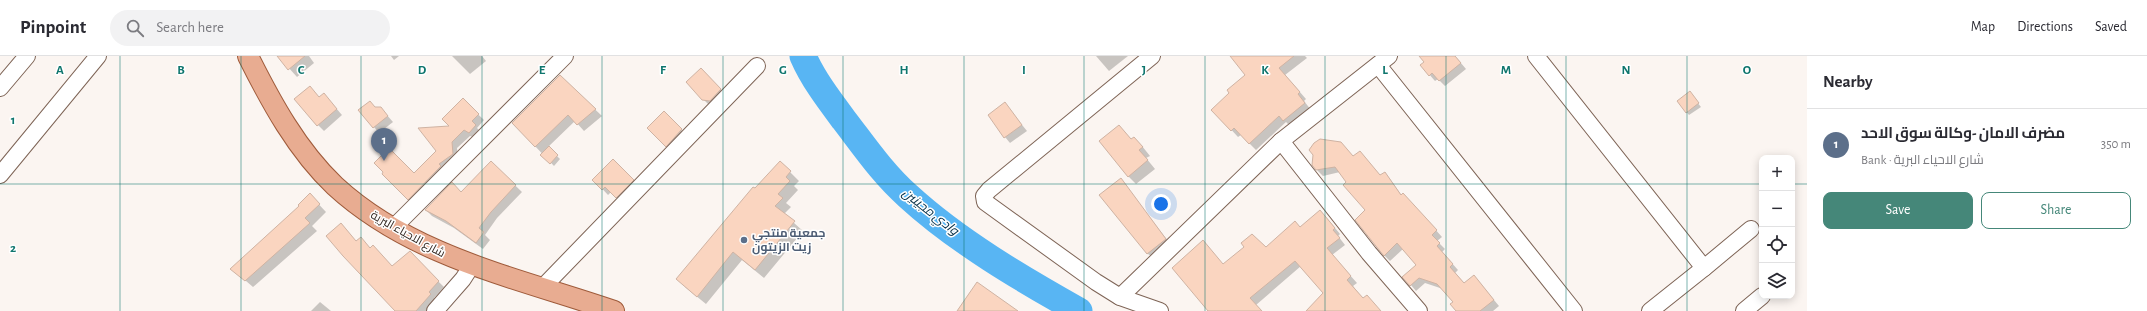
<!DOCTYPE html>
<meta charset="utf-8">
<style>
:root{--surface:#fff;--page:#f2f2f3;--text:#2b2b33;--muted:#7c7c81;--line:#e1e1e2;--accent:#458779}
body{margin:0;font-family:"Alegreya Sans",Cairo,sans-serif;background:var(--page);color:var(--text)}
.controls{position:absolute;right:12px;bottom:12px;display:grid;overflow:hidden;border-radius:8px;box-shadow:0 2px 10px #0003}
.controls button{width:36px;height:36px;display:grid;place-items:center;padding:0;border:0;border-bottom:1px solid var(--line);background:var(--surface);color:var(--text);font:20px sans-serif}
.you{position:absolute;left:1161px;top:148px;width:14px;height:14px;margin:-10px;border:3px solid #fff;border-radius:50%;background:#1a73e8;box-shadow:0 0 0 6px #1a73e833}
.badge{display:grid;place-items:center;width:26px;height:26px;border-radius:50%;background:var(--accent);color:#fff;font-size:13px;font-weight:700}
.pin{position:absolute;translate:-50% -33px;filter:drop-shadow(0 1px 2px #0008)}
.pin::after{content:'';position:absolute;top:21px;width:14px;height:12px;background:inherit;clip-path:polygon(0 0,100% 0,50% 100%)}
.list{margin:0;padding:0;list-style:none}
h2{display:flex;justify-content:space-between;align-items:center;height:52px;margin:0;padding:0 16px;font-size:17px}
h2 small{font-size:13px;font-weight:400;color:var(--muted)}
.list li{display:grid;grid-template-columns:26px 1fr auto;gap:12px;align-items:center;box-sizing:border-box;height:72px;padding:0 16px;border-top:1px solid var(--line)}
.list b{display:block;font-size:15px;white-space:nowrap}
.list p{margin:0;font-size:13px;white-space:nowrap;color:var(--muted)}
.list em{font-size:13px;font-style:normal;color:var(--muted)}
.actions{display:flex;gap:8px;padding:12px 16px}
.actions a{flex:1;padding:9px 0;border:1px solid var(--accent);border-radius:8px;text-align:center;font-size:14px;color:var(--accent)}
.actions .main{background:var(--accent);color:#fff}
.icon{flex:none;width:22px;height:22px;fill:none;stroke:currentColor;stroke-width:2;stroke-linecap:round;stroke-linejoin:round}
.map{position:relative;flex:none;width:1807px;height:255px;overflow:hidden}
header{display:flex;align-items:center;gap:24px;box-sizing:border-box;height:56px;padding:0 20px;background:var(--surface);border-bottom:1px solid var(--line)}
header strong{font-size:19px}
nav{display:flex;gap:22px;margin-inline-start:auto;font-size:14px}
.search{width:280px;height:36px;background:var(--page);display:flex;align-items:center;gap:10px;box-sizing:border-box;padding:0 14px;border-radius:22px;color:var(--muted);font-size:15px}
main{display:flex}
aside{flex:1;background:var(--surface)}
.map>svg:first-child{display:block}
.shadow{fill:#0003}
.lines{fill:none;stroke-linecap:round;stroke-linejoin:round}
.river{stroke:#58b5f3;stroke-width:27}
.building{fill:#fad5c0;stroke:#cfb3a3}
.minor-casing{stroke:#7e6456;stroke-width:18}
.major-casing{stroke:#9f5b3b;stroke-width:22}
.minor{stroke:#fff;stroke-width:16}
.major{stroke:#e8ac91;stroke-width:20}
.grid{fill:none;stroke:#0f766e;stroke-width:1;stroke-opacity:0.55}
.service-dot{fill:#5c6f8a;stroke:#fff;stroke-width:1.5}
.labels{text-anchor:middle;stroke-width:3;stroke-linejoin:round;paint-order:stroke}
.service-label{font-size:12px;font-weight:bold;fill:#4e5e75;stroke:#fff;text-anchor:start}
.street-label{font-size:12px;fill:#352a24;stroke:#fff}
.water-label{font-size:13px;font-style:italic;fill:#042e46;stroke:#fff}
.grid-label{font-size:13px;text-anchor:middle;font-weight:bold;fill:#0f766e;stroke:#fff;stroke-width:3;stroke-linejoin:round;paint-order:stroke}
</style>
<header>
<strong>Pinpoint</strong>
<div class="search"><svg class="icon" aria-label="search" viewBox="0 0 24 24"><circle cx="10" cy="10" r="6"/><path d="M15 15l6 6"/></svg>Search here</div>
<nav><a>Map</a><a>Directions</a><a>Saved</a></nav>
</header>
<main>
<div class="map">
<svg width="1807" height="255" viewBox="0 0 1807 255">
<rect width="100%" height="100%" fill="#fbf5f1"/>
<g class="shadow">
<path d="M 278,0 L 309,0 L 314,7 L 297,21 Z"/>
<path d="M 391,0 L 399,0 L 394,4 Z"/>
<path d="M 452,0 L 482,0 L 486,5 L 470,18 Z"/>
<path d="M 1096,0 L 1128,0 L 1109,15 Z"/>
<path d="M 1231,0 L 1305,0 L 1307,2 L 1285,19 L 1306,43 L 1304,45 L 1311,54 L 1291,71 L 1286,66 L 1256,94 L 1241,79 L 1238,81 L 1213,54 L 1247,19 Z"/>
<path d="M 1421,0 L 1455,0 L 1466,13 L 1445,30 L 1438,23 L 1435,25 L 1421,9 L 1425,6 Z"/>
<path d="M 707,19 L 726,40 L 709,49 L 703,43 Z"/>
<path d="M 560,20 L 602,60 L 584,75 L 575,65 L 548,91 L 560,103 L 554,110 L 513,67 Z"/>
<path d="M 1692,40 L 1701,51 L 1689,59 L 1678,45 Z"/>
<path d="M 320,42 L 329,44 L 342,59 L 324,75 L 318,69 Z"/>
<path d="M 463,44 L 484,64 L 477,72 L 481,76 L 475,82 L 470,80 L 457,92 L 458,104 L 414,148 L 383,118 L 414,118 L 438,95 L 451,71 Z"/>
<path d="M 1005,48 L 1027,75 L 1010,87 L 1005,81 Z"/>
<path d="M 376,52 L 386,58 L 393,66 L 379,77 L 374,71 Z"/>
<path d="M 664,56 L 687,80 L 672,96 L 648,72 Z"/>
<path d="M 1132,84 L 1142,90 L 1150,100 L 1146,102 L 1155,113 L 1136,128 L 1128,120 Z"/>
<path d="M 1353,101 L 1381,120 L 1385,117 L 1390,123 L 1402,140 L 1409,144 L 1442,181 L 1437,185 L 1445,193 L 1442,196 L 1458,214 L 1455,217 L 1465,228 L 1479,226 L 1499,250 L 1493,255 L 1458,255 L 1454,246 L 1443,233 L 1425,227 L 1416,235 L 1411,229 L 1417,210 L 1403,193 L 1390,205 L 1384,199 L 1367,154 L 1340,116 L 1323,120 L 1317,114 Z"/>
<path d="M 613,105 L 638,130 L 622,147 L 611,136 L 608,139 L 594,124 Z"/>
<path d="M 491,106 L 522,136 L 497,162 L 485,179 L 490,184 L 483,193 L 454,172 L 432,160 L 426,154 L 462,137 Z"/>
<path d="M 790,116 L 799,125 L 794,130 L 798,134 L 786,147 L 791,151 L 784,158 L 803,175 L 764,222 L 742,204 L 706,248 L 685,231 L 755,134 Z"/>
<path d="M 1120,124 L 1172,190 L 1155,204 L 1147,197 Z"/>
<path d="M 310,139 L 326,156 L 312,170 L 317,175 L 253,231 L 232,213 L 301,150 Z"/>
<path d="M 1326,161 L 1340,178 L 1338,180 L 1345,189 L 1332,199 L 1357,227 L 1353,230 L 1363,243 L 1381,255 L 1310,255 L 1325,237 L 1301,210 L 1256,249 L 1261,255 L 1207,255 L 1224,209 L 1266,192 L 1301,172 Z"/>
<path d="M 356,186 L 371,193 L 393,211 L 409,197 L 444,231 L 434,242 L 436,244 L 426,255 L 396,255 Z"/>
<path d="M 320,246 L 331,255 L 311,255 Z"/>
</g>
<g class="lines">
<path class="river" d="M 803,0 C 813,23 829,44 844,64 C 864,90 883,118 908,140 C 957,185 1022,223 1079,255"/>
</g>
<g class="building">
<path d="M 277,0 L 305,0 L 288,14 Z"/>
<path d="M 1230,0 L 1294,0 L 1279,12 L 1300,36 L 1298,38 L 1305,47 L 1283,65 L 1279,60 L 1249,88 L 1234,72 L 1231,75 L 1211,54 L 1229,37 L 1227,34 L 1245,19 Z"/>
<path d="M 1419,0 L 1455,0 L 1461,7 L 1439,25 L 1432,17 L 1429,20 L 1420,9 L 1424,6 Z"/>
<path d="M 701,12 L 721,33 L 710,45 L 702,44 L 686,26 Z"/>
<path d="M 560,19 L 596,53 L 577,69 L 568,59 L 535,91 L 512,67 Z"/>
<path d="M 310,30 L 319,41 L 324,37 L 337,53 L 317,70 L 294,43 Z"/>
<path d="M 1690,35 L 1699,47 L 1686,57 L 1677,45 Z"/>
<path d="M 463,42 L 479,58 L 472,65 L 476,69 L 469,77 L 464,74 L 452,86 L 453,98 L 439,108 L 441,110 L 408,144 L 382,118 L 383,116 L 374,107 L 389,92 L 414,117 L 436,95 L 418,72 L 449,70 L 442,63 Z"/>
<path d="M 370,45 L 375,51 L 381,51 L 388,60 L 373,72 L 358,54 Z"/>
<path d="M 1005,46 L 1022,69 L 1004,82 L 988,59 Z"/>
<path d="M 664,55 L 682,73 L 666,91 L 647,72 Z"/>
<path d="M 1119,69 L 1131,83 L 1134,81 L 1143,91 L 1139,94 L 1148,104 L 1128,121 L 1099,85 Z"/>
<path d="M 1320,83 L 1341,86 L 1353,100 L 1360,95 L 1380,119 L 1385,116 L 1401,139 L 1403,137 L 1437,174 L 1432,179 L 1440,187 L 1437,190 L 1453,208 L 1450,211 L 1464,227 L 1474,219 L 1494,244 L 1480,255 L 1456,255 L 1450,248 L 1453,246 L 1437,228 L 1419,222 L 1410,230 L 1402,221 L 1416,209 L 1397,187 L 1384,200 L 1355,164 L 1365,154 L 1343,129 L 1346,126 L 1335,111 L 1316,114 L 1312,109 L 1313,99 L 1309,94 L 1314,87 Z"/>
<path d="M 549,90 L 558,99 L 550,108 L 540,99 Z"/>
<path d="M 613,103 L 634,124 L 616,142 L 605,131 L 602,134 L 592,124 Z"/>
<path d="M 491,105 L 516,129 L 491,156 L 479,172 L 484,176 L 476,187 L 446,165 L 425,154 L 452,126 L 461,136 Z"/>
<path d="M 780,105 L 791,115 L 786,121 L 790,125 L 778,138 L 783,142 L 775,150 L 795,165 L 755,214 L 733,196 L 697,241 L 676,223 L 753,131 L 755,132 Z"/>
<path d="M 1121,122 L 1166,183 L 1147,198 L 1099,139 Z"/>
<path d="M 310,137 L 320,148 L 305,162 L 310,167 L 245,225 L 230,213 L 299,150 L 298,149 Z"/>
<path d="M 1320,154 L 1335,172 L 1333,174 L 1340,182 L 1327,192 L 1351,220 L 1347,224 L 1363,242 L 1367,239 L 1381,255 L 1306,255 L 1323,237 L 1295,205 L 1250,242 L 1262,255 L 1208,255 L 1172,212 L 1203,184 L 1223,208 L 1244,191 L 1241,187 L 1252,178 L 1266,191 L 1295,165 L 1300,171 Z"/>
<path d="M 341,167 L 356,185 L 361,181 L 370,192 L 373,189 L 392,210 L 410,195 L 439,225 L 429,236 L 431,238 L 416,255 L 395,255 L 343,200 L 326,180 Z"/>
<path d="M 977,226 L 1018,255 L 957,255 Z"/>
</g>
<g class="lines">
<g class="minor-casing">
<g id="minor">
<path d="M 1152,0 L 989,134 L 984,140 L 985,146 L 1096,226 L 1120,241 L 1160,255"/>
<path d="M 1536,0 L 1704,212 L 1650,255"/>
<path d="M 1378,9 L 1574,255"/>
<path d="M 0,32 L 27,0"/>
<path d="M 1281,85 L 1369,197 L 1419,255"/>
<path d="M 0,119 L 98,0"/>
<path d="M 393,172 L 565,0"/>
<path d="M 1704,212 L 1751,173"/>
<path d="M 543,231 L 757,10"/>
<path d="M 1120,241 L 1281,85 L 1389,0"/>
<path d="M 435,255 L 463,223 L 472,209"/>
<path d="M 1744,255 L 1762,240"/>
</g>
</g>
<g class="major-casing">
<path id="major" d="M 248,0 C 271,46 297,94 335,130 C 412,201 518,222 614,255"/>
</g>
<use href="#minor" class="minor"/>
<use href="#major" class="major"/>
</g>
<path class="grid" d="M 120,0 L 120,255M 241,0 L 241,255M 361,0 L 361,255M 482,0 L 482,255M 602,0 L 602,255M 723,0 L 723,255M 843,0 L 843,255M 964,0 L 964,255M 1084,0 L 1084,255M 1205,0 L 1205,255M 1325,0 L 1325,255M 1446,0 L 1446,255M 1566,0 L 1566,255M 1687,0 L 1687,255M 0,128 L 1762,128M 1792,128 L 1807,128"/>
<circle class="service-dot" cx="744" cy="184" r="4"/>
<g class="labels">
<g class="service-label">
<text x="752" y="181">جمعية منتجي<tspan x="752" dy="14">زيت الزيتون</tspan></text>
</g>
<g class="street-label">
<text transform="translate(408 178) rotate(29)" y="4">شارع الاحياء البرية</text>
</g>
<g class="water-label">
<text transform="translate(931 155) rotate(38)" y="5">وادي مجينين</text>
</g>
</g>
<g class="grid-label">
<text x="60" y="18">A</text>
<text x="181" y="18">B</text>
<text x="301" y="18">C</text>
<text x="422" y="18">D</text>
<text x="542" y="18">E</text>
<text x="663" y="18">F</text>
<text x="783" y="18">G</text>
<text x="904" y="18">H</text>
<text x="1024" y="18">I</text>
<text x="1144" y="18">J</text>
<text x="1265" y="18">K</text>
<text x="1385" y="18">L</text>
<text x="1506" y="18">M</text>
<text x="1626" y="18">N</text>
<text x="1747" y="18">O</text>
<text x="13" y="68">1</text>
<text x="13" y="196">2</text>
</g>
</svg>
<div class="controls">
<button>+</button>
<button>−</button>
<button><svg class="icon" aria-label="locate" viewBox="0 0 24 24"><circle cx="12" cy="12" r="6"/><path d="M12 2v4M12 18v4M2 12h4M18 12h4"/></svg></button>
<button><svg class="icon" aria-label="layers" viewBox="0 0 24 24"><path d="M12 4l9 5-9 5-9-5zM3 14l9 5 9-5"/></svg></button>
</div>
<div class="you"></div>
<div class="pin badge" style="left:384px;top:105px;background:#5c6f8a">1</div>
</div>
<aside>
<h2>Nearby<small></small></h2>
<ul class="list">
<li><span class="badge" style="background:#5c6f8a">1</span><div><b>مضرف الامان -وكالة سوق الاحد</b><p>Bank · شارع الاحياء البرية</p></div><em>350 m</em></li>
</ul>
<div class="actions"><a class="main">Save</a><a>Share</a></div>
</aside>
</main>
